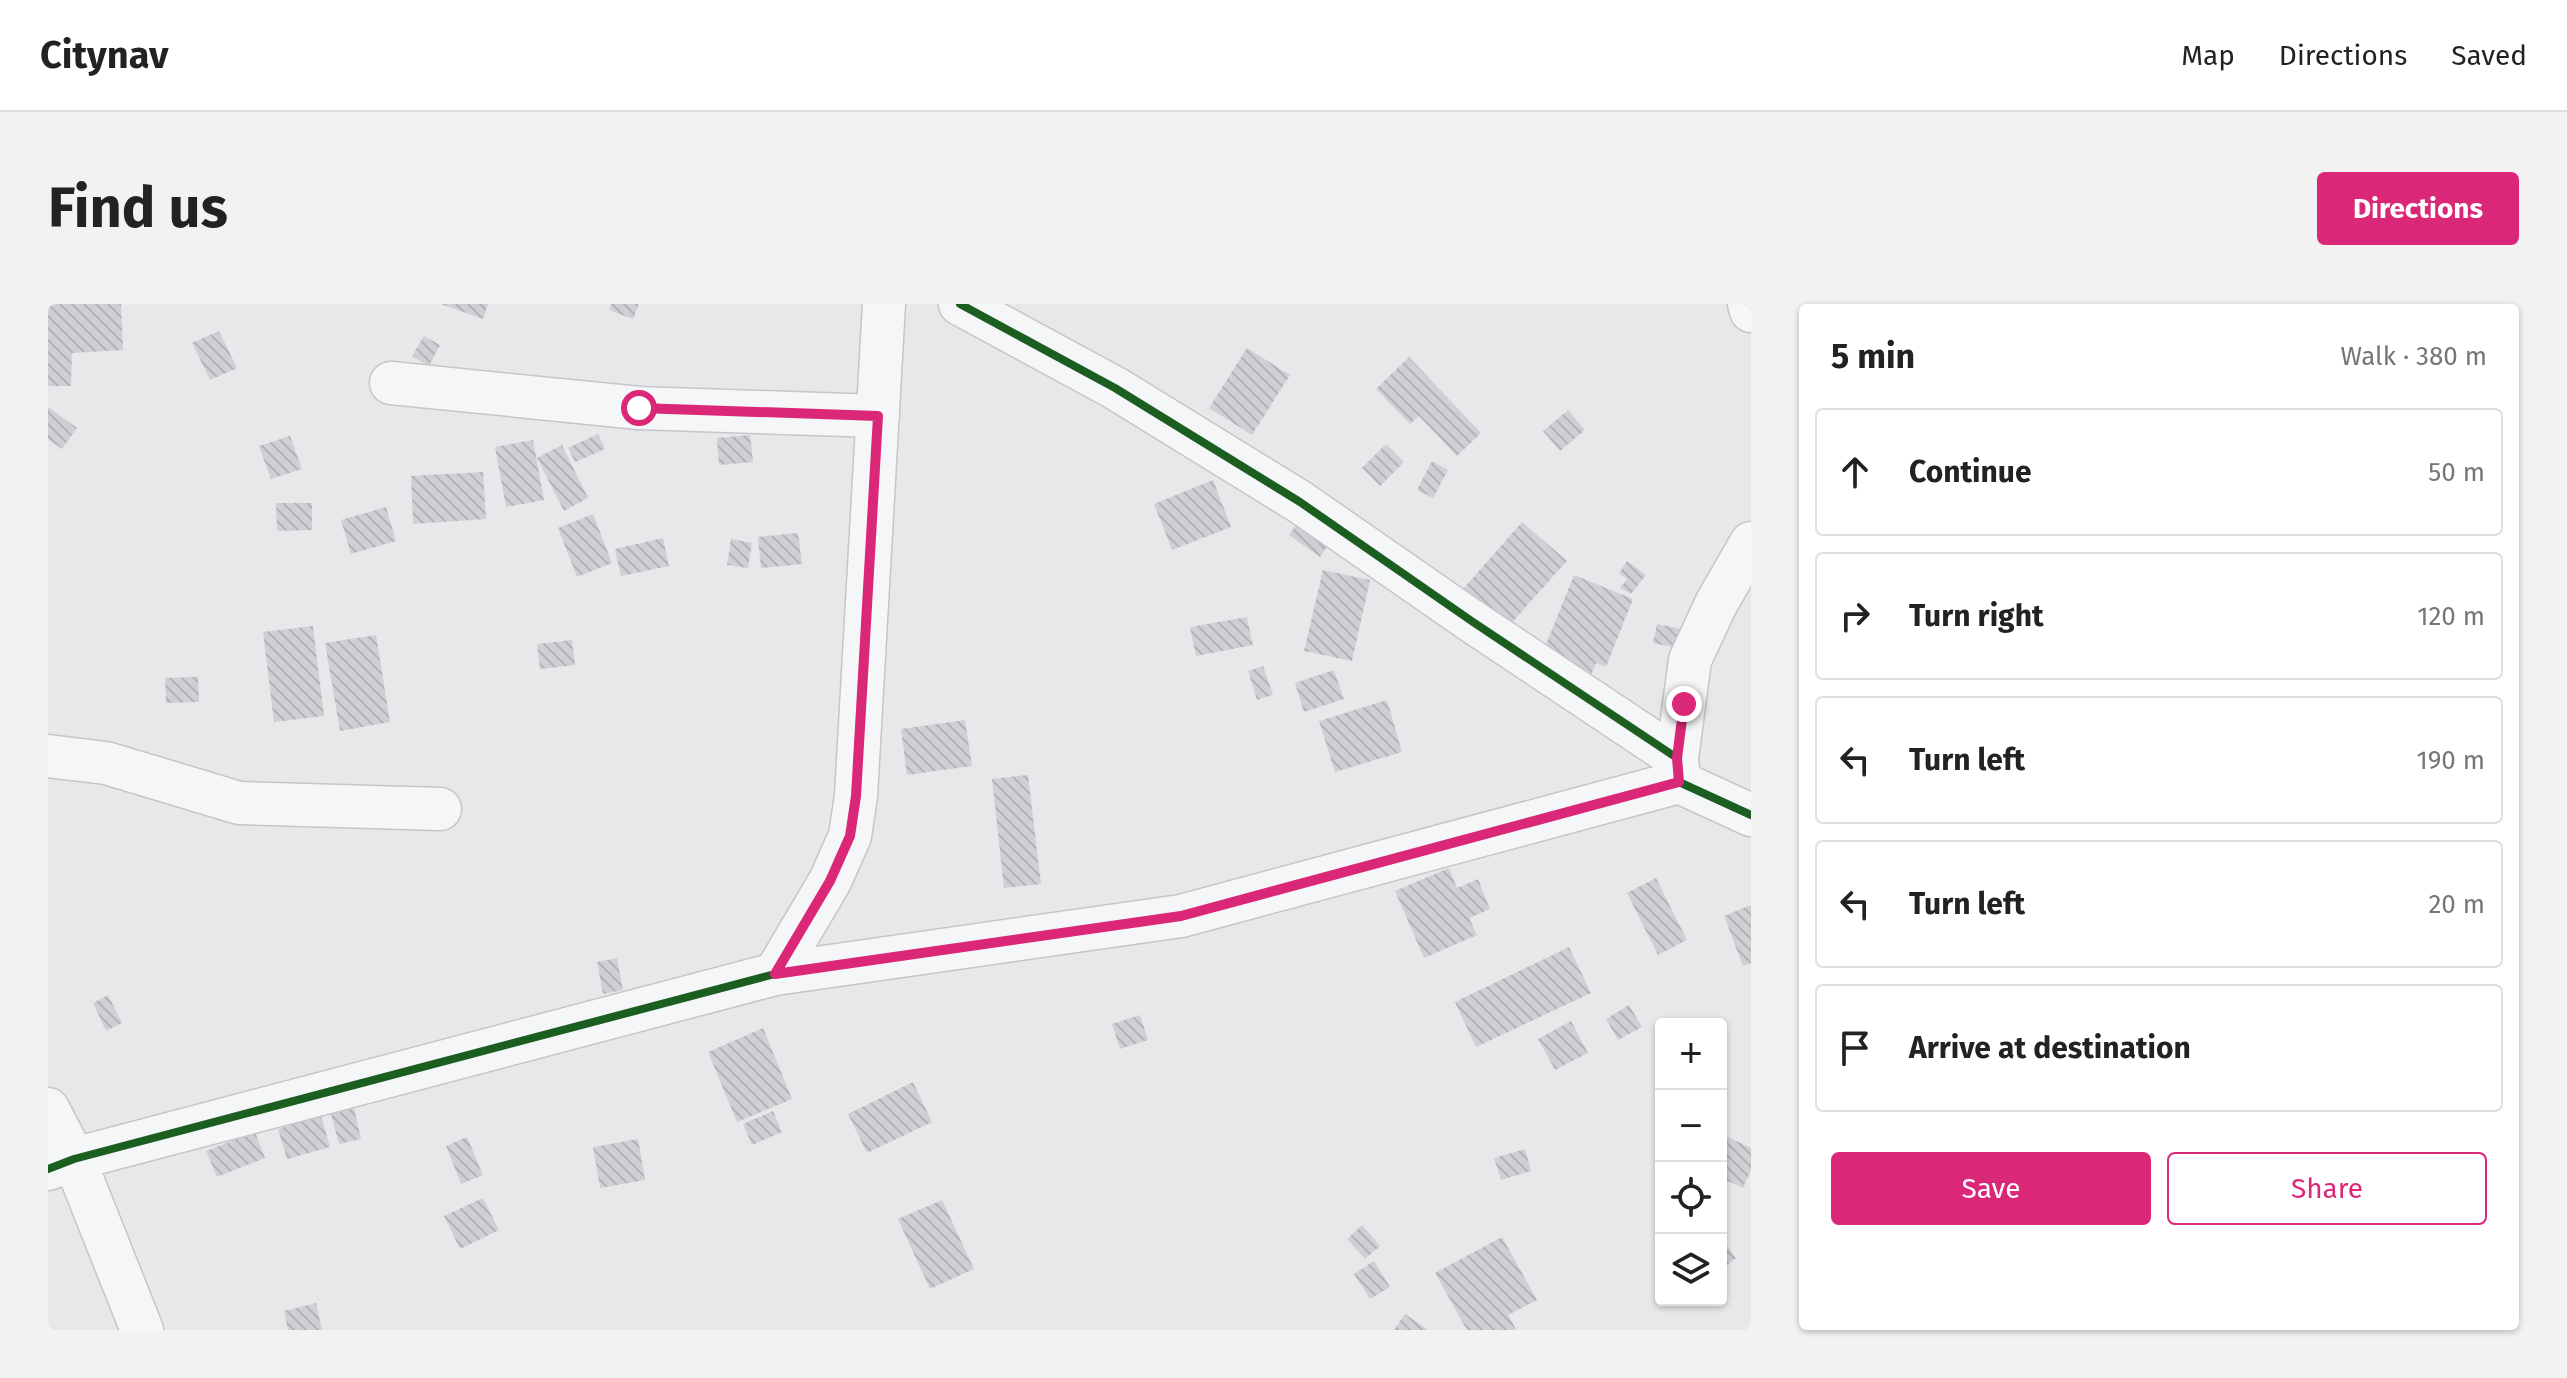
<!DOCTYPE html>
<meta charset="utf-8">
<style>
:root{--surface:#fff;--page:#f2f2f2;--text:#222;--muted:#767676;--line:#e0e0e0;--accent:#db2777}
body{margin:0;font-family:"Fira Sans",sans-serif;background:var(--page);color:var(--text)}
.controls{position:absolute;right:24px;bottom:24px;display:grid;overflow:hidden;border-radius:8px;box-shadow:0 2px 6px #0004}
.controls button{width:72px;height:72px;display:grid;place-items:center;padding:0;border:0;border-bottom:2px solid var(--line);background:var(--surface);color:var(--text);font:40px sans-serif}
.stop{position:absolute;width:24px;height:24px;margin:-18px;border:6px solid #db2777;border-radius:50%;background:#fff}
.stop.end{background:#db2777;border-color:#fff;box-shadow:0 2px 8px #0008}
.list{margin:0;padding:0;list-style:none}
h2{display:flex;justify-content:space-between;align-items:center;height:104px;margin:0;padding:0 32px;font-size:34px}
h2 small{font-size:26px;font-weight:400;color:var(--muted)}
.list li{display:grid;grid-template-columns:52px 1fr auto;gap:24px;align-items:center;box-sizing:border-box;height:128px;margin:0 16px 16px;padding:0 16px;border:2px solid var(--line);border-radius:8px}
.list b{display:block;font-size:30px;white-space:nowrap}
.list em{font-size:26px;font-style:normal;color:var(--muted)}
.actions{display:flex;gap:16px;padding:24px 32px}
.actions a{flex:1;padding:18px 0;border:2px solid var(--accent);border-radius:8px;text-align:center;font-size:28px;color:var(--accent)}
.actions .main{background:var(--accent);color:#fff}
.icon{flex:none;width:44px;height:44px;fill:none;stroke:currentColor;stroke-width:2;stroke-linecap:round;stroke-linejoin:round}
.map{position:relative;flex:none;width:1703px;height:1026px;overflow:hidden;border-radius:8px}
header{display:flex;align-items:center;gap:48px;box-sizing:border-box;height:112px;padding:0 40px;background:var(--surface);border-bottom:2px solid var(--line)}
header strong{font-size:38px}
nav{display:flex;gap:44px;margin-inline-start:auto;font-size:28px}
.intro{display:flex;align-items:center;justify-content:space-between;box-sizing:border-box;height:192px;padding:0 48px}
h1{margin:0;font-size:56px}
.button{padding:20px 36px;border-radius:8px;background:var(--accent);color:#fff;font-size:28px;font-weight:700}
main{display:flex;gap:48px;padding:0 48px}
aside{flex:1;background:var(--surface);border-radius:8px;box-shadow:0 2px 6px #0004}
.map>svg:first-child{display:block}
.building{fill:url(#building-back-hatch)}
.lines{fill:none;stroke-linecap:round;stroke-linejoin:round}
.minor-casing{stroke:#c4c6c8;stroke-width:45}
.minor{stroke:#f5f6f7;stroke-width:42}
.cycleway-casing{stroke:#f4f6f9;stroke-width:13}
.cycleway{stroke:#1b5e20;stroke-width:8}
.route{stroke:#db2777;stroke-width:10}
</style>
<header>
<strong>Citynav</strong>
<nav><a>Map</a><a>Directions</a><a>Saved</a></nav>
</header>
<div class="intro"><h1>Find us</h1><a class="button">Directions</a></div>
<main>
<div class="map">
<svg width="1703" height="1026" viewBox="0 0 1703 1026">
<defs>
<pattern id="building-back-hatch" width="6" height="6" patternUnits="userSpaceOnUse" patternTransform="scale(2)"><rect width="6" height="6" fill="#ced0d3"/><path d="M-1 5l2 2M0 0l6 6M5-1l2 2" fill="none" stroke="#b1b3b6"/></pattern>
</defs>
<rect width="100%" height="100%" fill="#e6e8ea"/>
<g class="building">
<path d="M 0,0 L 73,0 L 75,46 L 24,49 L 23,82 L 0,82 Z"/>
<path d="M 393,0 L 440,0 L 435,15 Z"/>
<path d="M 563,0 L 591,0 L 585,15 L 561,6 Z"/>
<path d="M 171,27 L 189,64 L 162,76 L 144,39 Z"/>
<path d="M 376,32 L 392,41 L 381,62 L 364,52 Z"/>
<path d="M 1199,44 L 1242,71 L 1204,131 L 1161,104 Z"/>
<path d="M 1361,53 L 1433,129 L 1409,152 L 1371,112 L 1362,120 L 1328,85 Z"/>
<path d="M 0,103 L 29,124 L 14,145 L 0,135 Z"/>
<path d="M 1520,106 L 1537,126 L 1512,147 L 1495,127 Z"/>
<path d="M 550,130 L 557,145 L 527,158 L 520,144 Z"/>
<path d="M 702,131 L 705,158 L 671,161 L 669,134 Z"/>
<path d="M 242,132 L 254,165 L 223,175 L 211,142 Z"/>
<path d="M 485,136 L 496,196 L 458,203 L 447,143 Z"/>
<path d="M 1338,140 L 1356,158 L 1332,182 L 1314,164 Z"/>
<path d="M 514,141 L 540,194 L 516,207 L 489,154 Z"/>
<path d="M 1384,157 L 1400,166 L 1385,194 L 1369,186 Z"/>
<path d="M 435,168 L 438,215 L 365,220 L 363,172 Z"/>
<path d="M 1165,176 L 1183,223 L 1124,246 L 1106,200 Z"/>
<path d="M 228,199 L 264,199 L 264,226 L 229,227 Z"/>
<path d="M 338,203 L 348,237 L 303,250 L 293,216 Z"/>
<path d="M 545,210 L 564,259 L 529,273 L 510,224 Z"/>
<path d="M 1251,216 L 1282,238 L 1272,253 L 1241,231 Z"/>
<path d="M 1474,218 L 1519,257 L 1459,324 L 1415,285 Z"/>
<path d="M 750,229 L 754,260 L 713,264 L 710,233 Z"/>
<path d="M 615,234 L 621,262 L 573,272 L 567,245 Z"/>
<path d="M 683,235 L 704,239 L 700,264 L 679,261 Z"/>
<path d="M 1579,257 L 1598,271 L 1583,290 L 1572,284 L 1579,275 L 1571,269 Z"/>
<path d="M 1275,266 L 1322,276 L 1304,357 L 1256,347 Z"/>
<path d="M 1526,271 L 1585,295 L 1558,363 L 1548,359 L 1540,378 L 1491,358 Z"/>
<path d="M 1199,313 L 1205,341 L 1148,352 L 1142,323 Z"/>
<path d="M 1609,320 L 1633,325 L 1629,344 L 1605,339 Z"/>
<path d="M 265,322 L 276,412 L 226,418 L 215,328 Z"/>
<path d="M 328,331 L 342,418 L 292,427 L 277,339 Z"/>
<path d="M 524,336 L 527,361 L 492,365 L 489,340 Z"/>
<path d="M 1215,362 L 1225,391 L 1209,396 L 1200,367 Z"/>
<path d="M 1286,366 L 1296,395 L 1256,408 L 1247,379 Z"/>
<path d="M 150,373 L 151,398 L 118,399 L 117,374 Z"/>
<path d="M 1339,396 L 1354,448 L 1287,468 L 1271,417 Z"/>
<path d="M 917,416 L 924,462 L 859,471 L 853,425 Z"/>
<path d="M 980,471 L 993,580 L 956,584 L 944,475 Z"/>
<path d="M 1401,564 L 1409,584 L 1430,575 L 1442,605 L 1421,614 L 1429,631 L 1376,654 L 1347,587 Z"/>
<path d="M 1608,574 L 1639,636 L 1610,651 L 1579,589 Z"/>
<path d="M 1703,601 L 1703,659 L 1695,662 L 1676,612 Z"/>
<path d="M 1521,643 L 1543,689 L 1428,743 L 1407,698 Z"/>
<path d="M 569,654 L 575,686 L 555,690 L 549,658 Z"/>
<path d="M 60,691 L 74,719 L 58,727 L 45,699 Z"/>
<path d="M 1581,701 L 1594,723 L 1570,736 L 1558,715 Z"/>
<path d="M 1092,711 L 1100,736 L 1072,745 L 1064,720 Z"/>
<path d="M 1523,717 L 1540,749 L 1507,766 L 1490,735 Z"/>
<path d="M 715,724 L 744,795 L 689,818 L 660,748 Z"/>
<path d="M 865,778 L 884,818 L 819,849 L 800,810 Z"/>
<path d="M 306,804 L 313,835 L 291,840 L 283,810 Z"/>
<path d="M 725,807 L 734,828 L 704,841 L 695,820 Z"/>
<path d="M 273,812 L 282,843 L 239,855 L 230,825 Z"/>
<path d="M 207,828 L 217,854 L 169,873 L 158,847 Z"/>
<path d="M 1678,832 L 1703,844 L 1703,866 L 1695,884 L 1673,874 L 1673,843 Z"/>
<path d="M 419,833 L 435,871 L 413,880 L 398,842 Z"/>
<path d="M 590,835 L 597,876 L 552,884 L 545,843 Z"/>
<path d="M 1477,845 L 1483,867 L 1453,876 L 1446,854 Z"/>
<path d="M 435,894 L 451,926 L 412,945 L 396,912 Z"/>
<path d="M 894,896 L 926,965 L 882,985 L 850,915 Z"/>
<path d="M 1314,921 L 1332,942 L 1317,955 L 1299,935 Z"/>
<path d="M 1454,933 L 1489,996 L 1460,1011 L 1468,1025 L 1465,1026 L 1419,1026 L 1387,969 Z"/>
<path d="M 1678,940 L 1688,954 L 1673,966 L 1673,944 Z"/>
<path d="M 1326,957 L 1342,983 L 1322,995 L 1306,970 Z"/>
<path d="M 268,999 L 274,1026 L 240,1026 L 236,1007 Z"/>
<path d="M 1357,1010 L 1380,1026 L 1346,1026 Z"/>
</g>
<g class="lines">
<g class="minor-casing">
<g id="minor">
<path d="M 912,0 L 1067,84 L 1252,198 L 1425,318 L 1629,454"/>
<path d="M 1701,0 L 1703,7"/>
<path d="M 343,79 L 591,104 L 830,112"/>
<path d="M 0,452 L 58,459 L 191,499 L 392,505"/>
<path d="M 1631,477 L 1629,454 L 1642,356 L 1668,300 L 1703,239"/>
<path d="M 727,670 L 782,577 L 802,532 L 808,492 L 836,0"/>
<path d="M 0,805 L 26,855 L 94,1026"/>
<path d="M 0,865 L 26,855 L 727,670 L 1133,612 L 1631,478 L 1703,511"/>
</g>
</g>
<use href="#minor" class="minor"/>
<g class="cycleway-casing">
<g id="cycleway">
<path d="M 912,0 L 1067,84 L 1252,198 L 1425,318 L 1629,454"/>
<path d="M 0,865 L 26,855 L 727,670 L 1133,612 L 1631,478 L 1703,511"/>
</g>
</g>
<use href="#cycleway" class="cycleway"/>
</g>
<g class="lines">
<path class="route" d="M 591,104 L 830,112 L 808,492 L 802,532 L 782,577 L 727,670 L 1133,612 L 1631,478 L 1629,454 L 1636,400"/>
</g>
</svg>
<div class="controls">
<button>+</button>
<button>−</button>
<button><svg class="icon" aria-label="locate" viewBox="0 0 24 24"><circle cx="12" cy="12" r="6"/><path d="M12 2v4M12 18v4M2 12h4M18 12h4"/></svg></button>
<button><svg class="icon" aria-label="layers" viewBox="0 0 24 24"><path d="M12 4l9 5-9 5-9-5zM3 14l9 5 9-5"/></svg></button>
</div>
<div class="stop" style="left:591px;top:104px"></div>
<div class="stop end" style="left:1636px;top:400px"></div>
</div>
<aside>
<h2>5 min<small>Walk · 380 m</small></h2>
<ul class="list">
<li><svg class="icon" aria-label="ahead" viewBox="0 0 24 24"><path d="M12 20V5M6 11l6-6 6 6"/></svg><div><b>Continue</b></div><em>50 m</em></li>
<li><svg class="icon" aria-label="right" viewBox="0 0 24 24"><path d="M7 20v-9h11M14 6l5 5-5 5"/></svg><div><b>Turn right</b></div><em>120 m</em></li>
<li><svg class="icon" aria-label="left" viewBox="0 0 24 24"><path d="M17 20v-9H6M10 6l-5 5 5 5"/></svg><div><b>Turn left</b></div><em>190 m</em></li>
<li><svg class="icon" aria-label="left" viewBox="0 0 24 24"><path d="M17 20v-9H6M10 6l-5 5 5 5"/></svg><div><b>Turn left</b></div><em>20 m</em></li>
<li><svg class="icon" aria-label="arrive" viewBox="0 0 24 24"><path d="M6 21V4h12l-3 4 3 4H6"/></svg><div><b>Arrive at destination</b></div></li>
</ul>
<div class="actions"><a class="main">Save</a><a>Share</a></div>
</aside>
</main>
